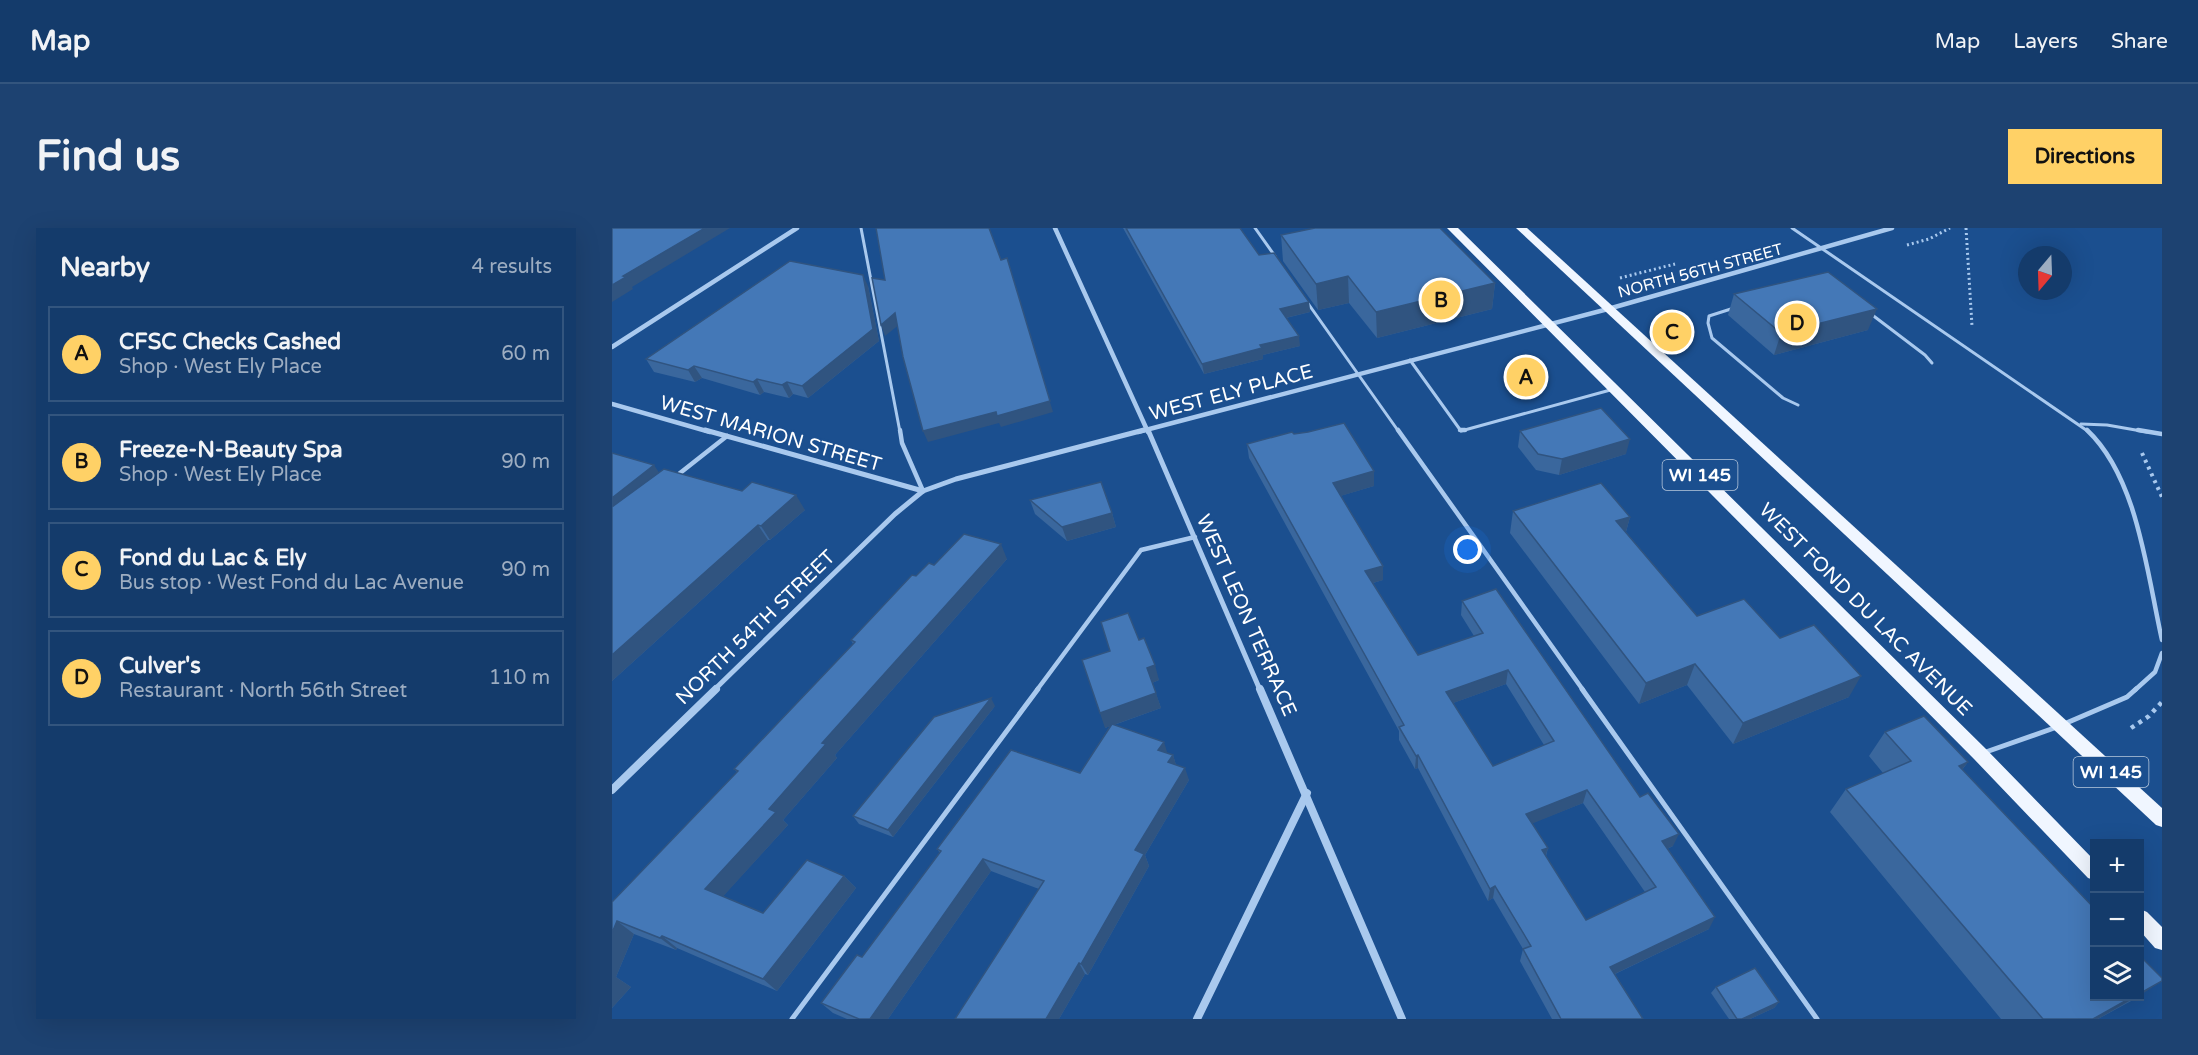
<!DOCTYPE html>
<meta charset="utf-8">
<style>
:root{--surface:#143b6b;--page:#1d4271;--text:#f1f3f6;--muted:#9dadc1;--line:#33557e;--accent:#ffd166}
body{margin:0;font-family:"Varela Round",sans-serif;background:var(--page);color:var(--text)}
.controls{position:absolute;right:18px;bottom:18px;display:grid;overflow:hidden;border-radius:0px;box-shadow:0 6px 24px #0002}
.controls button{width:54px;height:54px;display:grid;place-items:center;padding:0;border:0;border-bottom:2px solid var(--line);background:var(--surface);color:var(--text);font:30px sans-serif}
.compass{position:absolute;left:1406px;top:18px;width:54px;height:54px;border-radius:50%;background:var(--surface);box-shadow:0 6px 24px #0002;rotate:199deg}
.you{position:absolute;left:856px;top:322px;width:21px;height:21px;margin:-15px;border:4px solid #fff;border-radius:50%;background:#1a73e8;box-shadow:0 0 0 9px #1a73e833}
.badge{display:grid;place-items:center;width:39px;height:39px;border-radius:50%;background:var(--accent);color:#111;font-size:20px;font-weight:700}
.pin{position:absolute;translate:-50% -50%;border:3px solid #fff;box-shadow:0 2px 6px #0006}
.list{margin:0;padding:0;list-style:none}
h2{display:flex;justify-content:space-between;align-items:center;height:78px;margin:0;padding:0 24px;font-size:26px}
h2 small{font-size:20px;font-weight:400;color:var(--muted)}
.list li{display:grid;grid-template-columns:39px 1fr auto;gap:18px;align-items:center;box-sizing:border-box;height:96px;margin:0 12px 12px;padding:0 12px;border:2px solid var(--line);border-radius:0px}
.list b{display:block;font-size:22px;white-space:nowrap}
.list p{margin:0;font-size:20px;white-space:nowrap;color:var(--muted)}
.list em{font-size:20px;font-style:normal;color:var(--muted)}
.icon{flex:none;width:33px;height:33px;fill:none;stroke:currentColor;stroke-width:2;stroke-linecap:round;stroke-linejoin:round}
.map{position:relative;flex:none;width:1550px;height:791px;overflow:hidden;border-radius:0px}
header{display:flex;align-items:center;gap:36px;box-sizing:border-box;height:84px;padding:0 30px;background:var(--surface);border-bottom:2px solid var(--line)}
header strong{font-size:28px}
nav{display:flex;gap:33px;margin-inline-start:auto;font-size:21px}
.intro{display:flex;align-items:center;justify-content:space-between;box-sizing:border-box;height:144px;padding:0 36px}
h1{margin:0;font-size:42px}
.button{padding:15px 27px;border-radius:0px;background:var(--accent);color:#111;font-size:21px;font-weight:700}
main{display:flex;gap:36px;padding:0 36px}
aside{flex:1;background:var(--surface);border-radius:0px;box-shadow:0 6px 24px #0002}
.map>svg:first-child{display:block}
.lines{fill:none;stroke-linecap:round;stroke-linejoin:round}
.path-far2{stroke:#a9c9ee;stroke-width:3;stroke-dasharray:2 3;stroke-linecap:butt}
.path-far1{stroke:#a9c9ee;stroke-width:4;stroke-dasharray:3 4.5;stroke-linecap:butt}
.path{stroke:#a9c9ee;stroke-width:4.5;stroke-dasharray:4 5;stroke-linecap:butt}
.lane-far2{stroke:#a9c9ee;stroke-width:3}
.lane-far1{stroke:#a9c9ee;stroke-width:4.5}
.lane{stroke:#a9c9ee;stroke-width:5}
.street-far2{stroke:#a9c9ee;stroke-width:4.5}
.street-far1{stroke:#a9c9ee;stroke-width:5}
.street{stroke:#a9c9ee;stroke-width:8}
.primary{fill:#f0f6ff;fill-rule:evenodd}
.wall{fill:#3a679d;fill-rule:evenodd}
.shaded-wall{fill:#305480}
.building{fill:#4478b7;stroke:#305480;stroke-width:1.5;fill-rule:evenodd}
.labels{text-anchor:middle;stroke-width:4.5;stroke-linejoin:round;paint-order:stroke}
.far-street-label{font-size:16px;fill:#fff;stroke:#1b4f8f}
.shield{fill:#1b4f8f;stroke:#bbcadd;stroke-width:1.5}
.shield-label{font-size:18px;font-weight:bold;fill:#fff}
.street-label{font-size:20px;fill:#fff;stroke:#1b4f8f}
</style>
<header>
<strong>Map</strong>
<nav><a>Map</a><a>Layers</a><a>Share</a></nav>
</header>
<div class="intro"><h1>Find us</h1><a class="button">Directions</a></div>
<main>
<aside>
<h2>Nearby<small>4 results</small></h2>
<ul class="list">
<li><span class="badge">A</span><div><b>CFSC Checks Cashed</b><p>Shop · West Ely Place</p></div><em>60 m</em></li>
<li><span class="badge">B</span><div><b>Freeze-N-Beauty Spa</b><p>Shop · West Ely Place</p></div><em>90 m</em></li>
<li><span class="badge">C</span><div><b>Fond du Lac &amp; Ely</b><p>Bus stop · West Fond du Lac Avenue</p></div><em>90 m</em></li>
<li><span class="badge">D</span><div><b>Culver's</b><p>Restaurant · North 56th Street</p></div><em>110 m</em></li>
</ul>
</aside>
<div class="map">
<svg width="1550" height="791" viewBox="0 0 1550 791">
<rect width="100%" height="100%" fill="#1b4f8f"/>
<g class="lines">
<g class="path-far2">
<path d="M 1354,0 L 1360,98"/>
<path d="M 1295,17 L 1317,11 L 1338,0"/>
<path d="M 1008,50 L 1063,36"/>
</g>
<path class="path-far1" d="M 1530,225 L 1550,269"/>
<path class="path" d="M 1519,500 L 1537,488 L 1550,474"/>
<g class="lane-far2">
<path d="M 249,0 L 288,204"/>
<path d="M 643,0 L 663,28"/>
<path d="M 1180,0 L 1477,204"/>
<path d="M 695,74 L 787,204"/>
<path d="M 1122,80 L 1097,88 L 1096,95 L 1100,110 L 1171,170 L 1186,177"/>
<path d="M 1259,86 L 1313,127 L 1320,135"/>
<path d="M 798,132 L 849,203 L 1002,161"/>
<path d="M 1469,196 L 1495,197 L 1535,204"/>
</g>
<g class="lane-far1">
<path d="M 288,202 L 290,215 L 311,263"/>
<path d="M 786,202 L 971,462"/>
<path d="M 848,202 L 853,202"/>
<path d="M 1475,202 C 1526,250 1535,346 1550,412"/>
<path d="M 1526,202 L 1550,206"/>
<path d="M 63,249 L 115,208"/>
<path d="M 425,462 L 529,322 L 583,309"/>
<path d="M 1523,462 L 1543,444 L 1550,425"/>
</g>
<g class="lane">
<path d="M 970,461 L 1205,791"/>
<path d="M 1452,496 L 1515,469 L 1524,461"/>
<path d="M 1371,525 L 1445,499"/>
<path d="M 180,791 L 426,461"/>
</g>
<g class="street-far2">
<path d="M 443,0 L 536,204"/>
<path d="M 0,119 L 185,0"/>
<path d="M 0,176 L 98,204"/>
<path d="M 526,204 L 996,81 L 1280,0"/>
</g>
<g class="street-far1">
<path d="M 93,202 L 311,263"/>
<path d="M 536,202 L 648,462"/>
<path d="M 102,462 L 283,286 L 311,263 L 344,251 L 532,202"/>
</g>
<g class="street">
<path d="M 648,461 L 790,791"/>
<path d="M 0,562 L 104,461"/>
<path d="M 585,791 L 695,565"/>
</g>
<g class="primary">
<path d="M 835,0 L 846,0 L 1374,521 L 1482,632 L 1482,652 L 1476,650 L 1362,531 Z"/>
<path d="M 904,0 L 915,0 L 1550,580 L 1550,599 L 1544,597 Z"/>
<path d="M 1528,681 L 1535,684 L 1550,699 L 1550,722 L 1543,720 L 1528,703 Z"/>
</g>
</g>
<g class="wall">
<path d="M 511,0 L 628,0 L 647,27 L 697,74 L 698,84 L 674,90 L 688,118 L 651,127 L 651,131 L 592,146 Z"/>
<path d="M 669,7 L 883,55 L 880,81 L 765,110 L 737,75 L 706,82 L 671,33 Z"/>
<path d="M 256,58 L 267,113 L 196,170 L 181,166 L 177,170 L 152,164 L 148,167 L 90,150 L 83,154 L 42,144 L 34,131 Z"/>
<path d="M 1122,66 L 1256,102 L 1162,127 L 1116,87 Z"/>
<path d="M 908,203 L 1014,226 L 947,247 L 924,242 L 906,219 Z"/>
<path d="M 682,206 L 762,243 L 762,258 L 728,268 L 771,352 L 761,355 L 806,427 L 862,408 L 849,387 L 850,373 L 1061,618 L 1055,621 L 1097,701 L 1003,746 L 1031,791 L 940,791 L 908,733 L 911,721 L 881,670 L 876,673 L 806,540 L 803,541 L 787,512 L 787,503 L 637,230 L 635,216 ZM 894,456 L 932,517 L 881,538 L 841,475 ZM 971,575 L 1033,664 L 974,692 L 934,628 L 936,620 L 920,595 Z"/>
<path d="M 0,225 L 47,245 L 193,282 L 158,312 L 156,312 L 0,453 Z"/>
<path d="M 418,272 L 500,285 L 504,299 L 455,313 L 423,286 Z"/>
<path d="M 901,283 L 1018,289 L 1014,304 L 1085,388 L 1168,410 L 1237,469 L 1121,516 L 1075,457 L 1027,476 L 898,305 Z"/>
<path d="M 395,331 L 223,527 L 225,530 L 171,592 L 176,597 L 111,668 L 151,685 L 232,648 L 244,660 L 165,763 L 65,720 L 64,722 L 22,706 L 4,749 L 19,759 L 0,780 L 0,674 L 125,544 L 122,541 L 241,416 L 239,412 L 304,348 L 322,337 Z"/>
<path d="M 527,412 L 547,452 L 540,455 L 549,480 L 502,497 L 555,525 L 561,527 L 564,537 L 577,552 L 533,627 L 537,638 L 476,747 L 473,746 L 447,791 L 343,791 L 427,661 L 379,643 L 276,791 L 235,791 L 221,785 L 209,775 L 250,729 L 328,625 L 325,621 L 468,545 L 498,498 L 493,500 L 498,423 Z"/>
<path d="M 383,478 L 281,609 L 247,596 L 241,588 Z"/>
<path d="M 1273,504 L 1356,534 L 1350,542 L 1521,772 L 1486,791 L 1389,791 L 1218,584 L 1234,561 L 1271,545 L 1257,528 Z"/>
<path d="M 1104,759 L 1167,774 L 1162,780 L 1138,791 L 1117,791 L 1099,765 Z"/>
</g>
<g class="shaded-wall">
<path d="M 93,0 L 118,0 L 20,59 L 21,61 L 0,74 L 0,57 L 11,48 Z"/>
<path d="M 395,30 L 441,184 L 389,199 L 387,195 L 316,214 L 311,203 L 384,184 Z"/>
<path d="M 251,47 L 256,58 L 267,113 L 196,170 L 190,158 Z"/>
<path d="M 736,48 L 737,75 L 706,82 L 704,56 Z"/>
<path d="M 883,55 L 880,81 L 765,110 L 764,84 Z"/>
<path d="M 697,74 L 698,84 L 669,91 L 668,81 Z"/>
<path d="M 1265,81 L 1256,102 L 1162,127 L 1169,105 Z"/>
<path d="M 283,85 L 288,96 L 273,108 L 269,97 Z"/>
<path d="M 687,108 L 688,118 L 651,127 L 651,131 L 592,146 L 590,136 L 648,117 Z"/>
<path d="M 82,138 L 90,150 L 83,154 L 76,142 Z"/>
<path d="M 145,151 L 152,164 L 148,167 L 141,154 Z"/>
<path d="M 175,154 L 181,166 L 177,170 L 170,157 Z"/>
<path d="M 1018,211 L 1014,226 L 947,247 L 950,231 Z"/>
<path d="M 42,237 L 52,252 L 0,293 L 0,270 Z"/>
<path d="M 762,243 L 762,258 L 722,270 L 721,255 Z"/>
<path d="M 184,267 L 193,282 L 158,312 L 149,298 Z"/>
<path d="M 500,285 L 504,299 L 455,313 L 450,299 Z"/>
<path d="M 1018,289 L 1012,311 L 1004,293 Z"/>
<path d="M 146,297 L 156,312 L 0,453 L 0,427 Z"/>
<path d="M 389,316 L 395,331 L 223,527 L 225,530 L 171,592 L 176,597 L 107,673 L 93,661 L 210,515 Z"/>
<path d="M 771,338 L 771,352 L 754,357 L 753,343 Z"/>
<path d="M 1083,436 L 1075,457 L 1027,476 L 1034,455 Z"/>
<path d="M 543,437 L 547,452 L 540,455 L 535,440 Z"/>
<path d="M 896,442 L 894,456 L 833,478 L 834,464 Z"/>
<path d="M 1249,448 L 1237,469 L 1121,516 L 1131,495 Z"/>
<path d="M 544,465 L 549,480 L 493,500 L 488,485 Z"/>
<path d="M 379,470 L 383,478 L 281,609 L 276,602 Z"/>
<path d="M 552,514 L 556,527 L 546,522 Z"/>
<path d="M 561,527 L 565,540 L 556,534 Z"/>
<path d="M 806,527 L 806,540 L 803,541 L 804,528 Z"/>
<path d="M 1356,534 L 1337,558 L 1347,538 Z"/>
<path d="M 573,540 L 577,552 L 533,627 L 537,638 L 476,747 L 469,736 L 523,622 Z"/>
<path d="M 975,562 L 971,575 L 912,599 L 914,586 Z"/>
<path d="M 1067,606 L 1061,618 L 1044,626 L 1050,613 Z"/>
<path d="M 936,620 L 932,633 L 930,622 Z"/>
<path d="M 371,631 L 379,643 L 276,791 L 258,791 Z"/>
<path d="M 232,648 L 244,660 L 165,763 L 151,751 Z"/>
<path d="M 883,658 L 881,670 L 876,673 L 878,661 Z"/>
<path d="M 1103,689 L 1097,701 L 994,750 L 998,739 Z"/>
<path d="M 5,693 L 22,706 L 4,749 L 19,759 L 0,780 L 0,705 Z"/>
<path d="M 50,708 L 65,720 L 64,722 L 48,710 Z"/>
<path d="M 467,735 L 473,746 L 447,791 L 434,791 Z"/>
<path d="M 1550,753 L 1527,768 L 1527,766 Z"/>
<path d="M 1522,768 L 1526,768 L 1486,791 L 1481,791 Z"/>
<path d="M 1167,774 L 1162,780 L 1138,791 L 1130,791 Z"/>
</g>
<g class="building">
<path d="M 0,0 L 93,0 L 11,48 L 14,49 L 0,57 Z"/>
<path d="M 264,0 L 377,0 L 389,32 L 395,30 L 438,173 L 385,188 L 384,184 L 311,203 L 291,129 L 283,85 L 269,97 L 260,50 L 273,52 Z"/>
<path d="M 514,0 L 628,0 L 647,27 L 662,25 L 697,74 L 668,81 L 687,108 L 648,117 L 650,120 L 590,136 Z"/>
<path d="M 703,0 L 828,0 L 883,55 L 764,84 L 736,48 L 704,56 L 669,7 Z"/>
<path d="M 178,33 L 251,47 L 261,101 L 190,158 L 175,154 L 170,157 L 145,151 L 141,154 L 82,138 L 76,142 L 34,131 Z"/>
<path d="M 1216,44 L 1265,81 L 1169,105 L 1122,66 Z"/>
<path d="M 989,180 L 1018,211 L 950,231 L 926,226 L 908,203 Z"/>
<path d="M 732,195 L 762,243 L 721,255 L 771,338 L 753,343 L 806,427 L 871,405 L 850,373 L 884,361 L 1028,569 L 1036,565 L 1067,606 L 1050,613 L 1103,689 L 998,739 L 1031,791 L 949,791 L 911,721 L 919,718 L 883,658 L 878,661 L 806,527 L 804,528 L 787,499 L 792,497 L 635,216 L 680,204 L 682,206 L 696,204 ZM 896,442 L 942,513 L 881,538 L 834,464 ZM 975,562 L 1044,659 L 974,692 L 930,622 L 936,620 L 914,586 Z"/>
<path d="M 0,225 L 42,237 L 0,270 Z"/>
<path d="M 52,241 L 130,263 L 140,254 L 184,267 L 149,298 L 146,297 L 0,427 L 0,279 Z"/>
<path d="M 489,254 L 500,285 L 450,299 L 418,272 Z"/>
<path d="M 989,255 L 1018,289 L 1004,293 L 1085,388 L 1132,371 L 1168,410 L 1202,397 L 1249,448 L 1131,495 L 1083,436 L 1034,455 L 901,283 Z"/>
<path d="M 352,306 L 389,316 L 210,515 L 214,516 L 157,581 L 164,584 L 93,661 L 151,685 L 195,632 L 232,648 L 151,751 L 50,708 L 48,710 L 5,693 L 0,705 L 0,674 L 126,543 L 122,541 L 243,414 L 239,412 L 300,347 L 304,348 L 317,335 L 322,337 Z"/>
<path d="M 516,385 L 527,412 L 532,410 L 543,437 L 535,440 L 544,465 L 488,485 L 470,432 L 498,423 L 489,394 Z"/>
<path d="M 379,470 L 276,602 L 241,588 L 322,489 Z"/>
<path d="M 1312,488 L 1356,534 L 1347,538 L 1482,680 L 1482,768 L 1522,768 L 1481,791 L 1431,791 L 1234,561 L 1299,533 L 1273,504 Z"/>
<path d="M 500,496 L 552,514 L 546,522 L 561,527 L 556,534 L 573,540 L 523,622 L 532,626 L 469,736 L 467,735 L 434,791 L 343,791 L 432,653 L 371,631 L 258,791 L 247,791 L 209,775 L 245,727 L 250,729 L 329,623 L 325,621 L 399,522 L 468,545 Z"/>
<path d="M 1527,727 L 1550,750 L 1550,753 L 1527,766 Z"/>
<path d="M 1143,740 L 1167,774 L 1130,791 L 1125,791 L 1104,759 Z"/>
</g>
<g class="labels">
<g class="far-street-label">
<text transform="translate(1088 42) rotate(-15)" y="6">NORTH 56TH STREET</text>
</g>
<g class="shield">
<rect x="1050.5" y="232" width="75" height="30" rx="4.5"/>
<rect x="1461.5" y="529" width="75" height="30" rx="4.5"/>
</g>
<g class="shield-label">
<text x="1088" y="253">WI 145</text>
<text x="1499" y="550">WI 145</text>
</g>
<g class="street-label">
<text transform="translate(619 164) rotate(-15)" y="7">WEST ELY PLACE</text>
<text transform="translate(159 205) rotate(16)" y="7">WEST MARION STREET</text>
<text transform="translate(1254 381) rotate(45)" y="7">WEST FOND DU LAC AVENUE</text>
<text transform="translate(635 387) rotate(66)" y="7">WEST LEON TERRACE</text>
<text transform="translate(143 399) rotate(-44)" y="7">NORTH 54TH STREET</text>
</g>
</g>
</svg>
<div class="controls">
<button>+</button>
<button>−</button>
<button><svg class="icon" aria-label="layers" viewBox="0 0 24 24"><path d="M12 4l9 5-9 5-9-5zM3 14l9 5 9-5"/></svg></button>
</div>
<svg class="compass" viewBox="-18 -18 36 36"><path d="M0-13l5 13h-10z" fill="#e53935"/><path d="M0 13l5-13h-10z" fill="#9dadc1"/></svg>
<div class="you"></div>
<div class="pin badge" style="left:914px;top:149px">A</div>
<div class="pin badge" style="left:829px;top:72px">B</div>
<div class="pin badge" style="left:1060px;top:104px">C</div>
<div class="pin badge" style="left:1185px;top:95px">D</div>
</div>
</main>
